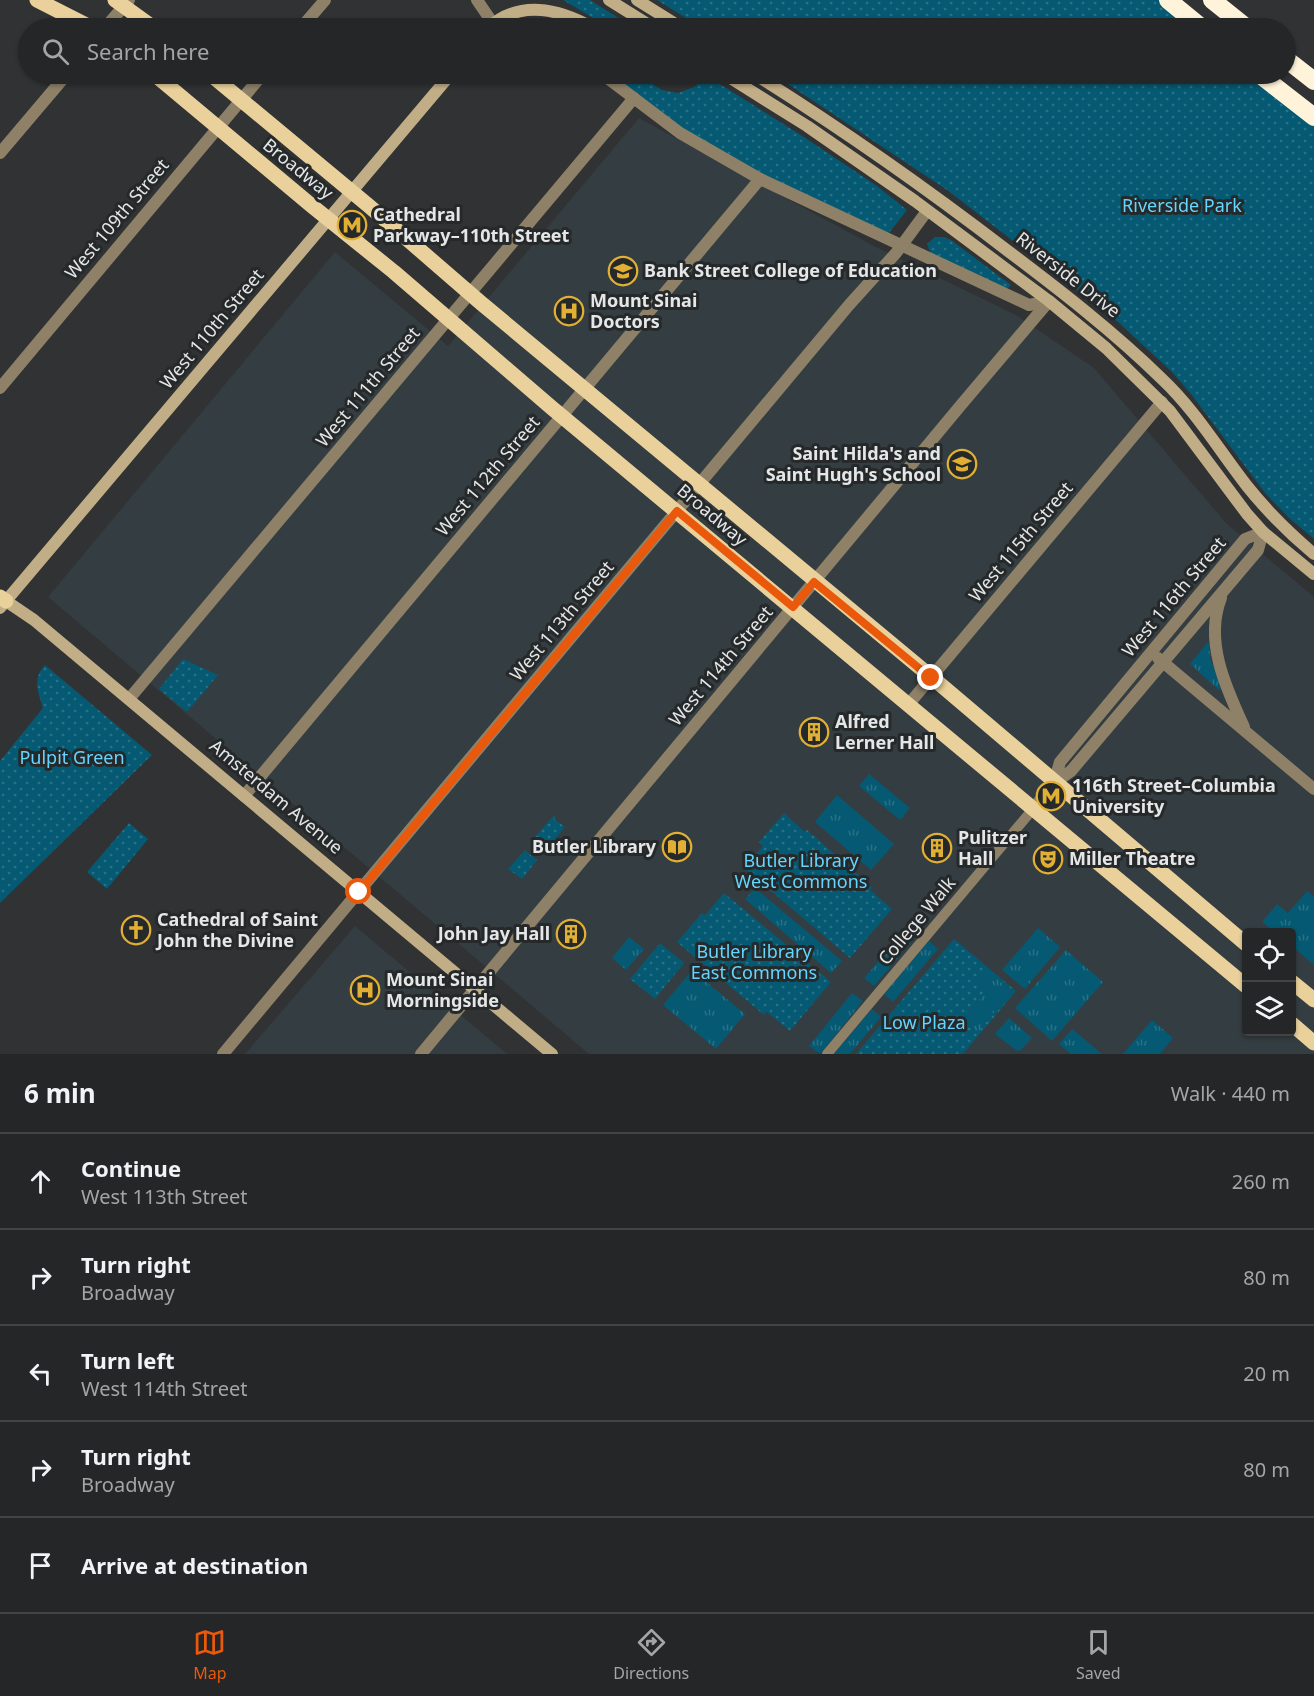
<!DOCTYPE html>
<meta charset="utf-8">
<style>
:root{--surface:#242627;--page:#2c2e2f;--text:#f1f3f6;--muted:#a3a5a7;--line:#414344;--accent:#ea580c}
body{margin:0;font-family:"Noto Sans",sans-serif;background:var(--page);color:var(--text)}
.controls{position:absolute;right:18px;bottom:18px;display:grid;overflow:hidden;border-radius:6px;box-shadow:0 2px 4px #0004}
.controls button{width:54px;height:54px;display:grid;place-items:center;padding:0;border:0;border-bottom:2px solid var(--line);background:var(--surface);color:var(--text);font:30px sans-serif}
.stop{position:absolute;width:18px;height:18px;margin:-14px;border:4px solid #ea580c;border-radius:50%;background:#fff}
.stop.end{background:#ea580c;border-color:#fff;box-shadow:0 2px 6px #0008}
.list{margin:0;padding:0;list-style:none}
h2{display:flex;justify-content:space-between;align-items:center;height:78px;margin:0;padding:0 24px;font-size:26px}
h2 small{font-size:20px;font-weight:400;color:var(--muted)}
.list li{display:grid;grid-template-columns:39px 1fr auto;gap:18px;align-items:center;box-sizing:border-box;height:96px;padding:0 24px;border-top:2px solid var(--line)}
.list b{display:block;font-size:22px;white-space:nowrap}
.list p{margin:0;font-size:20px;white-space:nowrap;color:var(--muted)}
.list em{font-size:20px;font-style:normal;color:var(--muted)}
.icon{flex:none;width:33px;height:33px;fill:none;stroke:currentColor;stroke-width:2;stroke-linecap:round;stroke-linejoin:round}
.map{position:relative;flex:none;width:1314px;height:1054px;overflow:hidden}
.search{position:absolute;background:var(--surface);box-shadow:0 2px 4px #0004;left:18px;right:18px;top:18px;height:66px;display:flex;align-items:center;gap:15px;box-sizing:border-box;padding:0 21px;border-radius:33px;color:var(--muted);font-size:22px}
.sheet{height:558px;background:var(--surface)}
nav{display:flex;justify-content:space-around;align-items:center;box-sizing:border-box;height:84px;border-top:2px solid var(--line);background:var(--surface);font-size:16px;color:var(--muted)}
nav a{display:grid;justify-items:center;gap:3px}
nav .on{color:var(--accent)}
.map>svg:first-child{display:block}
.built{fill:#343d41;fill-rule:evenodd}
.grass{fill:url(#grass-tufts)}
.park{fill:url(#park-dots);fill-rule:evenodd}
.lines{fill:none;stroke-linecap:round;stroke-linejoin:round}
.pedestrian{stroke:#8e8168;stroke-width:10}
.minor{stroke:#8e8168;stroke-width:12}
.secondary{stroke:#c2ae86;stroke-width:12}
.primary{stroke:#ead19c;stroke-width:15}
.motorway{stroke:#fff3da;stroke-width:18}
.route{stroke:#ea580c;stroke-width:8}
.labels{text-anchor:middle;stroke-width:6;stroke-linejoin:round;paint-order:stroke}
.street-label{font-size:18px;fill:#e4e6e7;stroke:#26292a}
.park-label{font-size:18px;fill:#64d5fe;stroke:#26292a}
.poi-label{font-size:18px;font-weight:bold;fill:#e4e6e7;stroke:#26292a;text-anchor:start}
</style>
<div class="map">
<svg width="1314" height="1054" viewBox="0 0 1314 1054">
<defs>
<pattern id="grass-tufts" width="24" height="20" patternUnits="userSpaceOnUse" patternTransform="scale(1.5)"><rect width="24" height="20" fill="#055972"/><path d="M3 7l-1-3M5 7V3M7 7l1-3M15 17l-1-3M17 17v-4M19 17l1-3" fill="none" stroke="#297186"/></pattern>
<pattern id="park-dots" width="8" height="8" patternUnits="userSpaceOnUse" patternTransform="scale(1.5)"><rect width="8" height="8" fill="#055972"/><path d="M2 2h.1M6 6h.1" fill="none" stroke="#297186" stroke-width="1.8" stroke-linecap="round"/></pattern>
</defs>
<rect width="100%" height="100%" fill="#303234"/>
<g class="built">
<path d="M 639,118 L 874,246 L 1016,315 L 1094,368 L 1226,523 L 1314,597 L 1314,1054 L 589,1054 L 48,597 L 335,252 L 448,346 ZM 1246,933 L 1292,933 L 1292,1032 L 1246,1032 Z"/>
<path d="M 355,926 L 507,1054 L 245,1054 Z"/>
</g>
<g class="grass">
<path d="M 1207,643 L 1209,643 L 1210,657 L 1221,688 L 1219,690 L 1190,664 Z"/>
<path d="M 869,774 L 910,808 L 900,820 L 859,786 Z"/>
<path d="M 837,795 L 894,844 L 871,870 L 815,822 Z"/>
<path d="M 755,888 L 842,961 L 831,973 L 745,899 Z"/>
<path d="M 1307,891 L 1314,896 L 1314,965 L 1292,946 L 1292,933 L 1275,932 L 1262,922 L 1277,904 L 1288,913 Z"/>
<path d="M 910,925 L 919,933 L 874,986 L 864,978 Z"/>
<path d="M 1038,928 L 1060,947 L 1025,989 L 1002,970 Z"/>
<path d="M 629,937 L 644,949 L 626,970 L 612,958 Z"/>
<path d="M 929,941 L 938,949 L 893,1002 L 884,994 Z"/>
<path d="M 1066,950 L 1103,982 L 1052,1041 L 1015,1008 Z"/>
<path d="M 985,968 L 1012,991 L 978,1032 L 963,1020 L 983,995 L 983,987 L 975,981 Z"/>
<path d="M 692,970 L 745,1014 L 716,1049 L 663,1005 Z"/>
<path d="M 852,993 L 863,1001 L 820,1054 L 809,1046 Z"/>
<path d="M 872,1009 L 881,1017 L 850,1054 L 834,1054 Z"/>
<path d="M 1009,1018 L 1032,1038 L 1021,1050 L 1017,1051 L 995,1034 Z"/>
<path d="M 1152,1020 L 1173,1038 L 1160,1054 L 1123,1054 Z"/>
<path d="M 1072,1029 L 1102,1054 L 1071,1054 L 1059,1044 Z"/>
</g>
<g class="park">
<path d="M 563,0 L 590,0 L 634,28 L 610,28 Z"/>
<path d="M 657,0 L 1168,0 L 1202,28 L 702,28 Z"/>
<path d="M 611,74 L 636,74 L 662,90 L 678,93 L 694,87 L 707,76 L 804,137 L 877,186 L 907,210 L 889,233 L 779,185 L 674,124 Z"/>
<path d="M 773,74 L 1259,74 L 1314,117 L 1314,539 L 1289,518 L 1265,493 L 1191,394 L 1172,372 L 1118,322 L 947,190 Z"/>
<path d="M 935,237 L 943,237 L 951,240 L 1011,285 L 1007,289 L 931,254 L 927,244 Z"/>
<path d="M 183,659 L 218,675 L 187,712 L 159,689 Z"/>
<path d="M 45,665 L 152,755 L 0,903 L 0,761 L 43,708 C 38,692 32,679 45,665 Z"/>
<path d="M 784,813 L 805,832 L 807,830 L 872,887 L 870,890 L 892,909 L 850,958 L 744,868 L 763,846 L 759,842 Z"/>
<path d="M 554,815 L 556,817 L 554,819 L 565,827 L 549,846 L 539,837 L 535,837 Z"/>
<path d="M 129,823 L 148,839 L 107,889 L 87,872 Z"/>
<path d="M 525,850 L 537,860 L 522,879 L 508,869 Z"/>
<path d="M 724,893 L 831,982 L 790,1031 L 767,1012 L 764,1015 L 677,942 L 702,913 L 705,915 Z"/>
<path d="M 954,939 L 1016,991 L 963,1054 L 856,1054 ZM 985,969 L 1012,991 L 978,1032 L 963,1020 L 983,995 L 983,987 L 975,981 Z"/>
<path d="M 660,943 L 684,963 L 655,999 L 630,979 Z"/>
</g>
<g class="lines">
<path class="pedestrian" d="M 827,1054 L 1033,809"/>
<g class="minor">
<path d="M 477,0 L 496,28"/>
<path d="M 105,28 L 129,0"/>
<path d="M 301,28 L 325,0"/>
<path d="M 602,74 L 680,133 L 760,179 L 1029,305 L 1049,301"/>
<path d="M 0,153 L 67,74"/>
<path d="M 0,388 L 263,74"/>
<path d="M 1221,598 C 1204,641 1226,688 1244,727"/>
<path d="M 1158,658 L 1314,789"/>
<path d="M 129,699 L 634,98"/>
<path d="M 908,705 L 1162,402"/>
<path d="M 1054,783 L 1060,762 L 1245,539 L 1263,532"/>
<path d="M 244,796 L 760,179"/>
<path d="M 1033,809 L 1054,783 L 1071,771 L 1258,550 L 1263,532"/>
<path d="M 223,1054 L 849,305 L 896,253 L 927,211"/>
<path d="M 421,1054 L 961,405 L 1049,301"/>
</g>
<g class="secondary">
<path d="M 609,0 L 654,28"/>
<path d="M 637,0 L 682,28"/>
<path d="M 488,28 C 519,0 558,8 593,28"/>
<path d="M 724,74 L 807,126 L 915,201 L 1049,301 L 1106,348 L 1170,411 L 1247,514 L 1263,532 L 1314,574"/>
<path d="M 754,74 C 842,129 926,188 1008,251 C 1061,291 1114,332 1162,379 C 1195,410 1219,450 1247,486 C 1267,511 1289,533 1314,554"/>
<path d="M 6,601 L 34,620 L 552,1054"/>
<path d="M 0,608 L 451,74"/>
</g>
<g class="primary">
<path d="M 37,0 L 92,28"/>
<path d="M 115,0 L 154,28"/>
<path d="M 154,74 L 312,206 L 394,272 L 552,408 L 1246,986"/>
<path d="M 210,74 L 369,206 L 481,303 L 941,685 L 1246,944"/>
<path d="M 0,597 L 6,601"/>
<path d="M 1292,982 L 1314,1000"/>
<path d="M 1292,1024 L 1314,1043"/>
</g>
<g class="motorway">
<path d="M 1168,0 L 1202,28"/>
<path d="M 1212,0 L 1247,28"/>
<path d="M 1286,59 L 1314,81"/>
<path d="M 1259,74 L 1314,117"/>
</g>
</g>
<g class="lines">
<path class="route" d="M 359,892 L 677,511 L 793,607 L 814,582 L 931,678"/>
</g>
<defs>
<g id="metro-ring" transform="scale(1.5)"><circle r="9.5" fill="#26292a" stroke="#e1af34" stroke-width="1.5"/><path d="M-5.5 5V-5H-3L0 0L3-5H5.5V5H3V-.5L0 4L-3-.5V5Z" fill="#e1af34"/></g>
<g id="school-ring" transform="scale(1.5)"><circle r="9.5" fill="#26292a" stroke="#e1af34" stroke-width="1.5"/><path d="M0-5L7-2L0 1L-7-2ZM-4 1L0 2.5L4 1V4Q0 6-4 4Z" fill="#e1af34"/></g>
<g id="hospital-ring" transform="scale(1.5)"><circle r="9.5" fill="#26292a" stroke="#e1af34" stroke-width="1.5"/><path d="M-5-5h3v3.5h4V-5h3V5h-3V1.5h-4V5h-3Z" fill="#e1af34"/></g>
<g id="building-ring" transform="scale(1.5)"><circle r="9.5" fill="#26292a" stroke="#e1af34" stroke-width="1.5"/><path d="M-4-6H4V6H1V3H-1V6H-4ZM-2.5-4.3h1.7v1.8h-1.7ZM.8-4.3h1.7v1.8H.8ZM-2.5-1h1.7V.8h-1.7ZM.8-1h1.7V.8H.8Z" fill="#e1af34"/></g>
<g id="library-ring" transform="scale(1.5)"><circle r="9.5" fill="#26292a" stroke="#e1af34" stroke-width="1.5"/><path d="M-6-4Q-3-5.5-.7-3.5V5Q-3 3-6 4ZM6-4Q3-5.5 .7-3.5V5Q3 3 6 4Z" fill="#e1af34"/></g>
<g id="theatre-ring" transform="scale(1.5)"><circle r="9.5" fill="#26292a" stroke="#e1af34" stroke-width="1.5"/><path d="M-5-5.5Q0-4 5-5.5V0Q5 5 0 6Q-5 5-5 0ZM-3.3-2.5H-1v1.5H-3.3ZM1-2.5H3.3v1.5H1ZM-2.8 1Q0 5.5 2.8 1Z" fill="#e1af34"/></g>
<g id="church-ring" transform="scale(1.5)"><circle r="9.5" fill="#26292a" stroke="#e1af34" stroke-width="1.5"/><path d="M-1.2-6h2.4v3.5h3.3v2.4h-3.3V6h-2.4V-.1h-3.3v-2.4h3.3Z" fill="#e1af34"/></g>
</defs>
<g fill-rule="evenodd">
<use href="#metro-ring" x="352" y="225"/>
<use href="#school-ring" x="623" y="271"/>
<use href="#hospital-ring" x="569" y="311"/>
<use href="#school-ring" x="962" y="464"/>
<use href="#building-ring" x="814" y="732"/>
<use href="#metro-ring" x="1051" y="796"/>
<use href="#library-ring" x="677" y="847"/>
<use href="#building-ring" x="937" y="848"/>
<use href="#theatre-ring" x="1048" y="859"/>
<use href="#church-ring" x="136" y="930"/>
<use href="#building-ring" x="571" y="934"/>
<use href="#hospital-ring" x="365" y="990"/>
</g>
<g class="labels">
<g class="street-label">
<text transform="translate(298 169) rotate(39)" y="6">Broadway</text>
<text transform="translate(117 219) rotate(-50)" y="6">West 109th Street</text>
<text transform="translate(1068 275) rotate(38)" y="6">Riverside Drive</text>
<text transform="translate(212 329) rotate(-50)" y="6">West 110th Street</text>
<text transform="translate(368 387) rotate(-50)" y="6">West 111th Street</text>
<text transform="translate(488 476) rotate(-50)" y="6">West 112th Street</text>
<text transform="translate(712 515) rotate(40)" y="6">Broadway</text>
<text transform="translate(1021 542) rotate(-50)" y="6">West 115th Street</text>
<text transform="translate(1174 597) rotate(-50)" y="6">West 116th Street</text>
<text transform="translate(562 621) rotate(-50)" y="6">West 113th Street</text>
<text transform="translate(721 666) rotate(-50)" y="6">West 114th Street</text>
<text transform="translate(276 797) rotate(40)" y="6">Amsterdam Avenue</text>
<text transform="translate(917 921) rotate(-50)" y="6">College Walk</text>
</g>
<g class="park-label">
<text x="1182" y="212">Riverside Park</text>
<text x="72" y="764">Pulpit Green</text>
<text x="801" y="867">Butler Library<tspan x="801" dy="21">West Commons</tspan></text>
<text x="754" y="958">Butler Library<tspan x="754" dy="21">East Commons</tspan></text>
<text x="924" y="1029">Low Plaza</text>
</g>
<g class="poi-label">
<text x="373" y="221">Cathedral<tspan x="373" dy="21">Parkway–110th Street</tspan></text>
<text x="644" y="277">Bank Street College of Education</text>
<text x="590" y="307">Mount Sinai<tspan x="590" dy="21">Doctors</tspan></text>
<text x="941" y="460" text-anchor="end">Saint Hilda's and<tspan x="941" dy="21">Saint Hugh's School</tspan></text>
<text x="835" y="728">Alfred<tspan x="835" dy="21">Lerner Hall</tspan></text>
<text x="1072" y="792">116th Street–Columbia<tspan x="1072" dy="21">University</tspan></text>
<text x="958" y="844">Pulitzer<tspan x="958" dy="21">Hall</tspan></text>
<text x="656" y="853" text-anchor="end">Butler Library</text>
<text x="1069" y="865">Miller Theatre</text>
<text x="157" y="926">Cathedral of Saint<tspan x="157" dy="21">John the Divine</tspan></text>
<text x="550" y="940" text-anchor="end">John Jay Hall</text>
<text x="386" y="986">Mount Sinai<tspan x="386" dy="21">Morningside</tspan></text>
</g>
</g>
</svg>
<div class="controls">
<button><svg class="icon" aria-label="locate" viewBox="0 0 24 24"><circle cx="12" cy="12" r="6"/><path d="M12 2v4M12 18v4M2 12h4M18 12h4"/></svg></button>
<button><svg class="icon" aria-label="layers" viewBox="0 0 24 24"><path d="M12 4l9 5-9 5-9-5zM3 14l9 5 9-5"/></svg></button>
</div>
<div class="stop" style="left:359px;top:892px"></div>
<div class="stop end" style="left:931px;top:678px"></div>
<div class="search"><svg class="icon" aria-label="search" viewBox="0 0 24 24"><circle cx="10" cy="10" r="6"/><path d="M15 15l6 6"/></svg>Search here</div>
</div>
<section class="sheet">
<h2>6 min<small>Walk · 440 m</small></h2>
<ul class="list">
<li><svg class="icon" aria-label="ahead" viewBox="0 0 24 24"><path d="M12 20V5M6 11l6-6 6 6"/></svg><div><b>Continue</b><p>West 113th Street</p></div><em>260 m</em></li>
<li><svg class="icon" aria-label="right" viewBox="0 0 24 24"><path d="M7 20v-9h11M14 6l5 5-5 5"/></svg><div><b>Turn right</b><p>Broadway</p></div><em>80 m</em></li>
<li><svg class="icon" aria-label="left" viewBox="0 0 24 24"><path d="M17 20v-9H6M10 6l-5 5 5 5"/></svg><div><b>Turn left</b><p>West 114th Street</p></div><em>20 m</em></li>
<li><svg class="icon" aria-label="right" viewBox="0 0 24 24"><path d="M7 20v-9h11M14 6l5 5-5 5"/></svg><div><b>Turn right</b><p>Broadway</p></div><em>80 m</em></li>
<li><svg class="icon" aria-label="arrive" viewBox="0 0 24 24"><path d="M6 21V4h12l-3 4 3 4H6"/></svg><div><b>Arrive at destination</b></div></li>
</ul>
</section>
<nav>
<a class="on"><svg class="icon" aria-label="map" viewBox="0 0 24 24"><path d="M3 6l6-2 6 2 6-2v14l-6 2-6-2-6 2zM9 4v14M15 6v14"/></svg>Map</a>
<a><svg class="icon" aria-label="directions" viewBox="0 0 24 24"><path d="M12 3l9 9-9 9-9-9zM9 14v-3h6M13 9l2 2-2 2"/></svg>Directions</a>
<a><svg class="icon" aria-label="saved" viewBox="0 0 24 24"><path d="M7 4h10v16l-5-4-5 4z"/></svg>Saved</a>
</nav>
